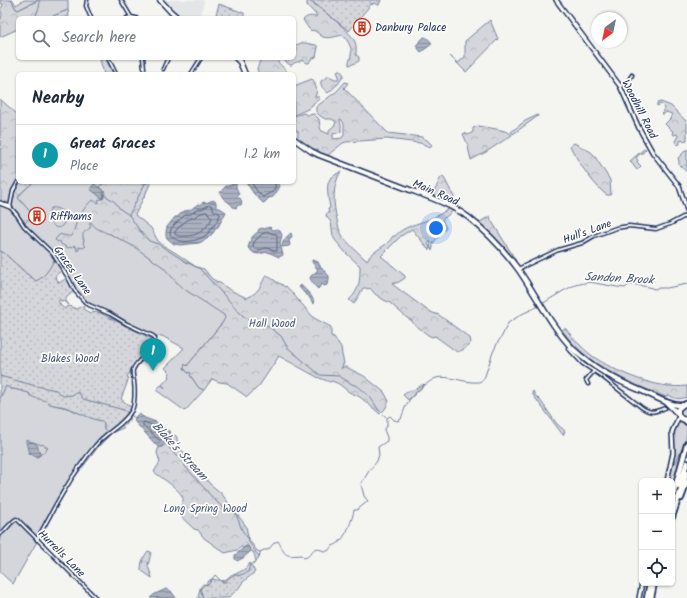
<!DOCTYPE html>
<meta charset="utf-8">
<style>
:root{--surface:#fff;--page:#f2f2f3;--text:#1f2937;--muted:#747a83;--line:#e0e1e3;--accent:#d93025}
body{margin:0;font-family:Kalam,sans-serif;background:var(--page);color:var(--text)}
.controls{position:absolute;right:12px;bottom:12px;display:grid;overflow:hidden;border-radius:6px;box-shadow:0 1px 3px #0004}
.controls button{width:36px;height:36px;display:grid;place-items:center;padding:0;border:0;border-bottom:1px solid var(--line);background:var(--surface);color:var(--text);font:20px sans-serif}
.compass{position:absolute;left:591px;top:12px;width:36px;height:36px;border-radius:50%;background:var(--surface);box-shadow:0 1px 3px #0004;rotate:213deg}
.you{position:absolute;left:436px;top:228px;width:14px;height:14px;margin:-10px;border:3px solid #fff;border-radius:50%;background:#1a73e8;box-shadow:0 0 0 6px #1a73e833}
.badge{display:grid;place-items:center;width:26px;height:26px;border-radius:50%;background:var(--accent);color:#fff;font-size:13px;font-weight:700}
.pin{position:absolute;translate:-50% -33px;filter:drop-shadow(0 1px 2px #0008)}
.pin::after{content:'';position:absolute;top:21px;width:14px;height:12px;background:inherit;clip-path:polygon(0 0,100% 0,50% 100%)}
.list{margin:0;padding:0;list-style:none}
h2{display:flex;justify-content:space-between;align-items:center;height:52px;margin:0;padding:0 16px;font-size:17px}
h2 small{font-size:13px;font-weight:400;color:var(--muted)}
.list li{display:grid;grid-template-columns:26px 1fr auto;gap:12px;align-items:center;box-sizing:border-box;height:60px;padding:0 16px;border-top:1px solid var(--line)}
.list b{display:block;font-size:15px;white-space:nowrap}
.list p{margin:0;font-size:13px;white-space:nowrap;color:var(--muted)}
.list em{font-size:13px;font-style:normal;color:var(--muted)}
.icon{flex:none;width:22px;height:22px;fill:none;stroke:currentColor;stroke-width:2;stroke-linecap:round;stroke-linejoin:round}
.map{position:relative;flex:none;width:687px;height:598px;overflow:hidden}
.search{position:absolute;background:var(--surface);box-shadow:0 1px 3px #0004;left:16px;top:16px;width:280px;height:44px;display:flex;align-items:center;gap:10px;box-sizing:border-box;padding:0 14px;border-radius:6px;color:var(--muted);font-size:15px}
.panel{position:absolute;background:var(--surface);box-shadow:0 1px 3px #0004;left:16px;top:72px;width:280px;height:112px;border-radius:6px}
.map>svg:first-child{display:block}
.built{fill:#e4e5e6}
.grass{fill:#d4d6db;stroke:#78829c}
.forest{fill:url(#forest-crowns);stroke:#78829c;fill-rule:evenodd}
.park{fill:url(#park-dots);stroke:#78829c}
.water{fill:url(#water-rules);stroke:#717c98}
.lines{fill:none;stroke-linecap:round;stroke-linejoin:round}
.shore{stroke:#546385;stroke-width:1}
.stream{stroke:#717c98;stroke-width:1}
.minor-casing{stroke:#1b2f5e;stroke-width:5}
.tertiary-casing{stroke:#1b2f5e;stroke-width:6}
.primary-casing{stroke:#1b2f5e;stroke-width:7}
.trunk-casing{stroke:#1b2f5e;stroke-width:8}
.minor{stroke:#fdfcf7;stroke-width:2}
.tertiary{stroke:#fdfcf7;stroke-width:3}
.primary{stroke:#fdfcf7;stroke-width:4}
.trunk{stroke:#fdfcf7;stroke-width:4.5}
.labels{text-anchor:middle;stroke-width:3.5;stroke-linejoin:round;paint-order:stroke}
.poi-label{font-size:11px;fill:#1b2f5e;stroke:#fdfcf7;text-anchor:start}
.street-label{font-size:11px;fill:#1b2f5e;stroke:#fdfcf7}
.park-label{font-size:11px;fill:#49597d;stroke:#fdfcf7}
.water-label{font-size:12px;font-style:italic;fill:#46567b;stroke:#fdfcf7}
</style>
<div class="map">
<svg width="687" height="598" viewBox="0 0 687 598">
<defs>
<pattern id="forest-crowns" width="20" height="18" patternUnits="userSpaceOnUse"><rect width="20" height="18" fill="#d4d6db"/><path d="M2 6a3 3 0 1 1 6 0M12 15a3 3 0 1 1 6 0" fill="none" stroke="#b5b8be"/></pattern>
<pattern id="park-dots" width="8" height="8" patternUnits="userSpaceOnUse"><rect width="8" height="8" fill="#d4d6db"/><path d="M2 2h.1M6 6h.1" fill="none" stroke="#b5b8be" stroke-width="1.8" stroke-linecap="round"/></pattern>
<pattern id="water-rules" width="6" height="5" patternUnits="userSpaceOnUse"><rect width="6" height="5" fill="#aab0bf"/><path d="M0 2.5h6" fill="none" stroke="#8a909e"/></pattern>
</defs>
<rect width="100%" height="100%" fill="#f4f4f1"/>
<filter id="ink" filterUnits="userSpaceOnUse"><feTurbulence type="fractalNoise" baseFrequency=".025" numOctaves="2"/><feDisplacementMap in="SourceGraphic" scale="8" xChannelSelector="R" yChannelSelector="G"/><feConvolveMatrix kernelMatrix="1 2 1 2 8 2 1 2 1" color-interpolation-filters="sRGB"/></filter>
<g filter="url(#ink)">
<path class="built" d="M 163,0 L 203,0 L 204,2 L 200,15 L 195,18 L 185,18 L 168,5 Z"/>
<g class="grass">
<path d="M 11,0 L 13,0 L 16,5 L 24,0 L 38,0 L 18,10 L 16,9 Z"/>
<path d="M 39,0 L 68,0 L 68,10 L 48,18 L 35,18 C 37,11 41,7 39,0 Z"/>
<path d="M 33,182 L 150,182 L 144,198 L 125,191 L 110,234 C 126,241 148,255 162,266 C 171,273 176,284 186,290 C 194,296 222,310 226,318 L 187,366 L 185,365 L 184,368 L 188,373 L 190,372 L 192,374 L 190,375 L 199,388 L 204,390 L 185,411 L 156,390 L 161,385 L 166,388 L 162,385 L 169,377 L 168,376 L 170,373 L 165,368 L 184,348 L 162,336 L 155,336 L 106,311 L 94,307 L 87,302 L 82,298 L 77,291 L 67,272 L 62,270 L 58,264 L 54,260 C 50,269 45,277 36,281 L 27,274 L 4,253 L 0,251 L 0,200 L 13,208 L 33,215 L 18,198 C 22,191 28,188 33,182 Z"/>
<path d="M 6,386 L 11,389 L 14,389 L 29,393 L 30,396 C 37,397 46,399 50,404 L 71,409 L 74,411 L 100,421 L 101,420 L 104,423 L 104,429 L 109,434 L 111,434 L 99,446 L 71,482 L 61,499 L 13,584 L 0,572 L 0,398 Z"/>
<path d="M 685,406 L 687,407 L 687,418 C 681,418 679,414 681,409 Z"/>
<path d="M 683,422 L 687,425 C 687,434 686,441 683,450 L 682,449 L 676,462 L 673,465 L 671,465 L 675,448 L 673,432 L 677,424 Z"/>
</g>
<g class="forest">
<path d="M 0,0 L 11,0 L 16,9 L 18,10 L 39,0 C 41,7 37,11 35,18 L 18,18 L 18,29 L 0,37 L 0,18 L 1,19 L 2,14 L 0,9 L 3,6 Z"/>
<path d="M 309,1 C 319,7 349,30 354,40 C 357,45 356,50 356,55 L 359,57 L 359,61 L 353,64 L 349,65 C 348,60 351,60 351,55 C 353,48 347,40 343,35 C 337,36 329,39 323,37 C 319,35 317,31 312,30 L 311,31 C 307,27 306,24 303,20 C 306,17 310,15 315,17 L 317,16 L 307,5 L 307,2 Z"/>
<path d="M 68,10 L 69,16 L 62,18 L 48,18 Z"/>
<path d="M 490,20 L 498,39 L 466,72 L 450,56 L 458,63 L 465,57 L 465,41 Z"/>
<path d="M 301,43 C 306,42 311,45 316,45 L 318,47 L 316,57 L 311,59 L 309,63 L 307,63 L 303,60 L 294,63 L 292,65 L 290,65 L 281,58 L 294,58 L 294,46 Z"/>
<path d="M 259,58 L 277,58 C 277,65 286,67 288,74 L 259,74 L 257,69 L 260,61 Z"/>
<path d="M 106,59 L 113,74 L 104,74 L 100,60 Z"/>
<path d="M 338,70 L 340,70 L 344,75 L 338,84 L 328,93 C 324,89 320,87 321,81 L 329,76 L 335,79 L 338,79 L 339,76 L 337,72 Z"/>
<path d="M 312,79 L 314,81 L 317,91 L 315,97 L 319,97 L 320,98 L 308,109 L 294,115 L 294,86 Z"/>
<path d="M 345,82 L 348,83 L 344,88 L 388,133 L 422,137 L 427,140 L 432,145 L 430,147 L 420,143 L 387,139 L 346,142 L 343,143 L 328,155 L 326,156 C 315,152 305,147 297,138 L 298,137 L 298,131 L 297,132 L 297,130 L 295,128 L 294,116 L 304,113 L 307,115 L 314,114 L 319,119 L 320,127 L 321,130 L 322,131 L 329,134 L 329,130 L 335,125 L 336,122 L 332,119 L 325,119 L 319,115 L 316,112 L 316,107 L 337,91 ZM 340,119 L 342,120 L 344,124 L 344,135 L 342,138 L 334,139 L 333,137 L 333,134 L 341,132 L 341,125 L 340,121 Z"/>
<path d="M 0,99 L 18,115 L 18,182 L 33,182 C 28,188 21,191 18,198 L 33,215 L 25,223 C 17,213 15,206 1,203 Z"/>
<path d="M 661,102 L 671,106 L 687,122 L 687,140 L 684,141 L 682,139 L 680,141 L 680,144 L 677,145 L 675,141 L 678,136 L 677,134 L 674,135 L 672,134 L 673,131 L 670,129 L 665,124 L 670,119 L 672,114 L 666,112 L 664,114 L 662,114 L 664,109 L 663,106 L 661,104 L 657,106 L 657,103 Z"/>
<path d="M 538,115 L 538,116 L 513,134 L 511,132 L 525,121 Z"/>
<path d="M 478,126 C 488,128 506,129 512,135 L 486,152 L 471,160 L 467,143 L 463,134 L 465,133 L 468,135 L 473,132 L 473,128 Z"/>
<path d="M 574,143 L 591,152 L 594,155 L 610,180 L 611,195 L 607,195 L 604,193 C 591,181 578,162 570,146 Z"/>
<path d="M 645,148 L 646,149 L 643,152 L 643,153 L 641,153 L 636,158 L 638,160 L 637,162 L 641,166 L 637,170 L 630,161 Z"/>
<path d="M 687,149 L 687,172 L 679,165 L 679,161 L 678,158 Z"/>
<path d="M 341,171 C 332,186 333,204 337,220 C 338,225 339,231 342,235 C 347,243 359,253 366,260 L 367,260 C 374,249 387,247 393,236 L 395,236 C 404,226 418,224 430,219 C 437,216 444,212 450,208 L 454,210 L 442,220 L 446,228 C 442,234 435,239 433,244 C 433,246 433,249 432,251 L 430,246 L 431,242 L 429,242 L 428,244 L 430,247 L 429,250 L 412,229 L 401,236 L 381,256 L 405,276 L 405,278 L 399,282 L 392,284 L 427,310 L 433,313 L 439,315 L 470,338 L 471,342 C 467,348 464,350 457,352 L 435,336 L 432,337 L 428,335 L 414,324 L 411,320 L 407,318 L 390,303 L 384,300 L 375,294 L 370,288 L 368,289 L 366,288 L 363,288 L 354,304 L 349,300 C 360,290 360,280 360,266 L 346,253 L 335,240 L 333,236 L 331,222 L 326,216 L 327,213 L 329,213 L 328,209 L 330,208 C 329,201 325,185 330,179 C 333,176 337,174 341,171 Z"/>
<path d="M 443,176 L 454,197 L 454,204 L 451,204 L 433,196 L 432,193 C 438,189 437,180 443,176 Z"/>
<path d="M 106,182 L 151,182 L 135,215 L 151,228 L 158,241 L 164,246 L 176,253 L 196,267 L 204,269 L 212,279 L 220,283 L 230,290 L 247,298 C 259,292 260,287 266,275 C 270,276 270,278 274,280 C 277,283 281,283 285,287 L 286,286 L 314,318 L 331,327 L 331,336 L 334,337 L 341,347 L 342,355 L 344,363 L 341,369 L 343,367 L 346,367 L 364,376 L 384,392 L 389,401 L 385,409 L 380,414 L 360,397 L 349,392 L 339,384 L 332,381 L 330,382 L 317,377 L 279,356 L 259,386 L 247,397 L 227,383 L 219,382 L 212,379 L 204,390 L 199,388 L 190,375 L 191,374 L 190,372 L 188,373 L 184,368 L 185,364 L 187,366 L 223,322 L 225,318 L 224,315 L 181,287 L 163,267 L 133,246 L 110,234 L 110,233 L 109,234 C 101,230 96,230 91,222 L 89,224 L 91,226 L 90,228 C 84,233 81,232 84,240 L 83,244 L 86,246 L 83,248 L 79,247 L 79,250 L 77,251 L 76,247 L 74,245 L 72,248 L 70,247 L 68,248 L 61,244 L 60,241 L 58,242 L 55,240 L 58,236 L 61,234 L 62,235 C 66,235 69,237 72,236 L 77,221 L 76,217 L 79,220 L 81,220 C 80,212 87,205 92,200 L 99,203 L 98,200 L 101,199 L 103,199 L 104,197 L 105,192 L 99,187 L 101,185 Z"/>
<path d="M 51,208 C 58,207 63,211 67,217 L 64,220 L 64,223 L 61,227 L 56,228 C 49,221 45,218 51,208 Z"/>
<path d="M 490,216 L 491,220 L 515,259 L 516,263 L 494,238 L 478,223 Z"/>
<path d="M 565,328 C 573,338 581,347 591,355 C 615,372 657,390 687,386 L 687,397 C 677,400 677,399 668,395 L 666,397 C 627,382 588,366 562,330 Z"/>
<path d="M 425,384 L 408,400 L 403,395 C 408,391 411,391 416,389 C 420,386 421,385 425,384 Z"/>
<path d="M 533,391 L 535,395 L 540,400 L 557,424 L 565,431 L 563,435 L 533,395 L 532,393 Z"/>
<path d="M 175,435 L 177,437 L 177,440 L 180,448 L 186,455 L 210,484 L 221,493 L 246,526 L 249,542 L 257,554 L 260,556 L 256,561 C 255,558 255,555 253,552 C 250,549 244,549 241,547 L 237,550 L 225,553 L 204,538 L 198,530 L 194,529 L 176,512 C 178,508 182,505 183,501 C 186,493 160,477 154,472 L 160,462 L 157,453 L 158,449 L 165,445 Z"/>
<path d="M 26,440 C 31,442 36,442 41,445 L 42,444 L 48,448 L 38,457 L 36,457 L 29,453 L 26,442 Z"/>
<path d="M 682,449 L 683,450 L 672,492 L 672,481 L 669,481 L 673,465 L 676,462 Z"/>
<path d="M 148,551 L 151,552 L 148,566 L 152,577 L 152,578 L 141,570 C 141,563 143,557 148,551 Z"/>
</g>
<g class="park">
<path d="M 310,0 L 381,0 L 379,5 L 374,3 L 372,5 L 372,3 L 349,31 Z"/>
<path d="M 219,4 L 244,13 L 244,18 L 215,18 Z"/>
<path d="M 0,251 L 4,253 L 27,274 L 36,281 C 45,277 50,268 54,260 L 58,264 L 62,270 L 55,276 L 59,283 L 67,278 L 75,290 L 66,298 L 66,301 L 69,305 L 63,301 L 62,302 L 60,299 L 59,300 L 59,303 L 60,304 L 60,305 L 65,309 L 67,306 L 69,307 L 70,306 L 76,309 L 82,306 L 84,306 L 83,309 L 90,313 L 98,312 L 152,339 L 148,349 L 132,368 L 127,377 L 129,378 L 121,399 L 131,407 L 132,406 L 130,421 L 123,428 L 109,434 L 104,429 L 104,423 L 102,421 C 91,419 81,414 71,409 C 64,406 57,406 50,404 C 43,397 33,401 29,393 L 14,389 L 11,389 L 6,386 L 0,398 Z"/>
<path d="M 250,563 L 255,572 L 243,582 L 238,589 L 228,598 L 198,598 L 200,589 L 211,579 L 223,581 L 245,569 Z"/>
</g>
<g class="water">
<path d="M 424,37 C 427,37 431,41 432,44 L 421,52 L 416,46 L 418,43 Z"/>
<path d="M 246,182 L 278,182 L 280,186 L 278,190 L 273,197 L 269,198 L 265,202 L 263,203 L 254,194 Z"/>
<path d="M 236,183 L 236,187 L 239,194 L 236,198 L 240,198 L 242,202 L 241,205 L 238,205 L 236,208 L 233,207 L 232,205 L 223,198 L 220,193 L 221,191 L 226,186 L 228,186 Z"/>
<path d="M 94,184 C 97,186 104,190 104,193 C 104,195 103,197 103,199 L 90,189 Z"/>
<path d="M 213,200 L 216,202 L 216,208 L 220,208 L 226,212 L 218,227 L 216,228 L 213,233 L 207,239 L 199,243 L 180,245 L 174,244 L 168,239 L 166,237 L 166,232 L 167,227 L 175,217 L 177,217 L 184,211 L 190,210 L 198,204 L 201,205 L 203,202 L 206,203 Z"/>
<path d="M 270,227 L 273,230 L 277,229 L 280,231 L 282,235 L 280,243 L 283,255 L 279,257 L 268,252 L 258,254 L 254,253 L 248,248 C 249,244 250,240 253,236 C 256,233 258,233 259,229 L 263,228 L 264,229 Z"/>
<path d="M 291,233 L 292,236 L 289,241 L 290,245 L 289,246 L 282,247 C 282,241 287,236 291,233 Z"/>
<path d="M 312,260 L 318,262 L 320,266 L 329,276 L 329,281 L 327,285 L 324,286 L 322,284 L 318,289 C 314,286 312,282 310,278 L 311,276 L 318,270 L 312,262 Z"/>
<path d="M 301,285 C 306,291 314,296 314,304 L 312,302 L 308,295 L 306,295 L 299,287 Z"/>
<path d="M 139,414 L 145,418 L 156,422 L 170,432 C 170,438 165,443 161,447 L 158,447 L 134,421 L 136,416 Z"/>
<path d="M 29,442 C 39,442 36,446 40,452 L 40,455 L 36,456 L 30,453 L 27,445 Z"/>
<path d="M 246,546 L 248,546 L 251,551 L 243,558 L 237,561 L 235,559 L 235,555 Z"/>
<path d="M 166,589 L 171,591 L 176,598 L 150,598 L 155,594 Z"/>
</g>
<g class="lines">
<g class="shore">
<path d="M 251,182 L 257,191 L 263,197 C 270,192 277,193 275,182"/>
<path d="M 210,205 L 212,206 L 214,211 L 219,213 L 220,215 C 217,221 211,231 205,236 C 195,242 176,245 170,234 L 171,229 L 174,225 L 185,215 L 191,214 L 198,209 L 202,209 L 205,207 Z"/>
<path d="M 206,212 L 208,213 L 212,218 C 207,228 200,235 188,236 C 182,236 179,237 175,234 L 175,232 L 178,228 L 187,220 L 193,218 L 199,214 Z"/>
<path d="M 269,232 L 273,234 L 276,234 L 277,235 L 277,251 C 274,251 272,250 270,249 C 263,246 261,253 253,247 L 253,246 L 254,242 L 262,234 Z"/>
<path d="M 144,422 L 154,426 L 165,433 L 165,435 L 161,440 L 159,440 L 143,425 L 143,423 Z"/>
</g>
<g class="stream">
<path d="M 146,182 L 129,215 L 140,231 L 149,241 L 158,244 L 186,262 L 199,268 L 243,316 L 252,321 L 262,323 L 269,327 L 281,336 L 287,347 L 320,375 L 339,376 L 352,384 L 359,387 L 370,397 L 378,409 L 386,417"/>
<path d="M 103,194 L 115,202 L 120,209 L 129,215"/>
<path d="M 542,304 L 563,291 L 575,285 L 589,282 L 617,287 L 625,288 L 629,285 L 637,285 L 649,287 L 654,289 L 660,288 L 667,288 L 687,284"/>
<path d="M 0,376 L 36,386 L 56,390 L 63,396 L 72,395 L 78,392 L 83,399 L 124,410 L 135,418"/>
<path d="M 165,443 L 211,496 L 221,506 L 236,514 L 242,530 L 257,551 L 260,552"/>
<path d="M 203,598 L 200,588 L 203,584 L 208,585 L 215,575 L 222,582 L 226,582 C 228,578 229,575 234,574 L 238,576 L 248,572 L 250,565 C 256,562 260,560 260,552 L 264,550 L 268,550 L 274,543 L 278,541 C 286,554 282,557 301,555 L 304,558 C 310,557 311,551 316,548 L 324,551 L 328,551 L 332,546 C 344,544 352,521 354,510 L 357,510 L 368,501 L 364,496 L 361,484 L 369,471 L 377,461 L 379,455 L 378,447 L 387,441 L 387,437 L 384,430 L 387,426 L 387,418 L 390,416 L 394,420 L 398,421 L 401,419 C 403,413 405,407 408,402 C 411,396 430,380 436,378 C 447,374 472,386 482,381 C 483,380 484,378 485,376 L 493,352 L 498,342 L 502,336 L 508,323 L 522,314 L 539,306"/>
</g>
<g class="minor-casing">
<g id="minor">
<path d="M 87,0 L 86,6 L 91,18"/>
<path d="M 121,0 L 131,17"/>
<path d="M 127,18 L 131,17 L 136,18"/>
<path d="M 108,58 L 116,74"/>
<path d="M 143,58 L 144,68"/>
<path d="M 163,69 L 168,58"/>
<path d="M 191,74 L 201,58"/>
<path d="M 620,86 L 628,81 L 632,75"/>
<path d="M 18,182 L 13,191 L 10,207 L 17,215 L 24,226 L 53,254 L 69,279 L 75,291 L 85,302 L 89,305 L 110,314 L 127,324 L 153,336 L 155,338 C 155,352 136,359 133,370 C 132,374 134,379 134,382 C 135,389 135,404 132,410 C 126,421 115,428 106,435 C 102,438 98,442 95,446 C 72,474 54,507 37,540"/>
<path d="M 518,269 L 558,250 L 582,243 L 594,236 L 616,228 L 629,226 L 656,229 L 670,224 L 687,215"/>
<path d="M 568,348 L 583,364 L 600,375 L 641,407 C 651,414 654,412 665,408"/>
<path d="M 588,384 L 586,380 L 594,371"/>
<path d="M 0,534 C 6,530 10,523 16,519 L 18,520 L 96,598"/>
</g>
</g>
<g class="tertiary-casing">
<g id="tertiary">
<path d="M 556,0 L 620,86 L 639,128 L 653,153 L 679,186 L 687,210"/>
<path d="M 0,203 L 10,207"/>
<path d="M 667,481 L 673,453 L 672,432 L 679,416"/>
<path d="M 639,598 L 642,583"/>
</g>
</g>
<g class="primary-casing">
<g id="primary">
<path d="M 160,0 L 171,12 L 178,18"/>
<path d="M 236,58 L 240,62 L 245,74"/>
<path d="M 294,139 L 311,151 L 319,155 C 348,166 376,177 405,188 C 426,196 449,203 468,217 C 486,231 504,250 518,269 C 537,296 550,325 573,349 C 593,368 617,381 642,391 C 654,396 670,406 682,405"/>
<path d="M 666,402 L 678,414"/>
<path d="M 683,405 L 678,409 L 678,413 C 679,418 683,420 687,420"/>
</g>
</g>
<g class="trunk-casing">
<g id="trunk">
<path d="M 686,404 L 687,404"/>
<path d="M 685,420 L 687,422"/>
<path d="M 679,486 L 687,463"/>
<path d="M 681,498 L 687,482"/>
<path d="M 672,499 L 687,444"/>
<path d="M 672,517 L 687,472"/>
<path d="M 647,598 L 650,583"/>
<path d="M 651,598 L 654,583"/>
</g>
</g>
<use href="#minor" class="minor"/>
<use href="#tertiary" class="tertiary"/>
<use href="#primary" class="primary"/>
<use href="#trunk" class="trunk"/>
</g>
</g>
<defs>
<g id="building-ring" transform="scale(0.9)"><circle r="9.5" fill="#fdfcf7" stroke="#c8321e" stroke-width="1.5"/><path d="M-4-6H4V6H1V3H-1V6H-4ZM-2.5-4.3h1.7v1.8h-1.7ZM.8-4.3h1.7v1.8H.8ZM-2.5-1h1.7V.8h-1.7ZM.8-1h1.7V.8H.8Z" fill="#c8321e"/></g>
</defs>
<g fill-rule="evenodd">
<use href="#building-ring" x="362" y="27"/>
<use href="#building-ring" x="37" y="216"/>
</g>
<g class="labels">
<g class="poi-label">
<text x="375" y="31">Danbury Palace</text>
<text x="50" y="220">Riffhams</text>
</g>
<g class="street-label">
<text transform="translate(640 109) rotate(63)" y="4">Woodhill Road</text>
<text transform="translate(436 192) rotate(24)" y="4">Main Road</text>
<text transform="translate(587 231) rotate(-20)" y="4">Hull's Lane</text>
<text transform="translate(73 270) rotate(55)" y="4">Graces Lane</text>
<text transform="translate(62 553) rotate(45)" y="4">Hurrells Lane</text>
</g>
<g class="park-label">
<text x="272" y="327">Hall Wood</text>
<text x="70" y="362">Blakes Wood</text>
<text x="205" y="512">Long Spring Wood</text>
</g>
<g class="water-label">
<text transform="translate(619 278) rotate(3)" y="4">Sandon Brook</text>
<text transform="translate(180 451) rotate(47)" y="4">Blake's Stream</text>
</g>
</g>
</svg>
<div class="controls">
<button>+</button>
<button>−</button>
<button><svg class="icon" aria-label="locate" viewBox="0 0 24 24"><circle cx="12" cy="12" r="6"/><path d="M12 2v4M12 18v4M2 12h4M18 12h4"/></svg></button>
</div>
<svg class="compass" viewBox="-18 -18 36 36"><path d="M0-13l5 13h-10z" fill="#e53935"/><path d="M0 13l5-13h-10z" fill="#747a83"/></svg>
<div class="you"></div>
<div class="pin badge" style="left:153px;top:371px;background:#0f9aa8">1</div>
<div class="search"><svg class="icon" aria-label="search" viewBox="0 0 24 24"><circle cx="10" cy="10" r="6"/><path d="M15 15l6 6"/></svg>Search here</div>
<section class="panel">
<h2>Nearby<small></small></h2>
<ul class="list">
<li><span class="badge" style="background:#0f9aa8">1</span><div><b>Great Graces</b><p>Place</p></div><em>1.2 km</em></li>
</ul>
</section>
</div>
